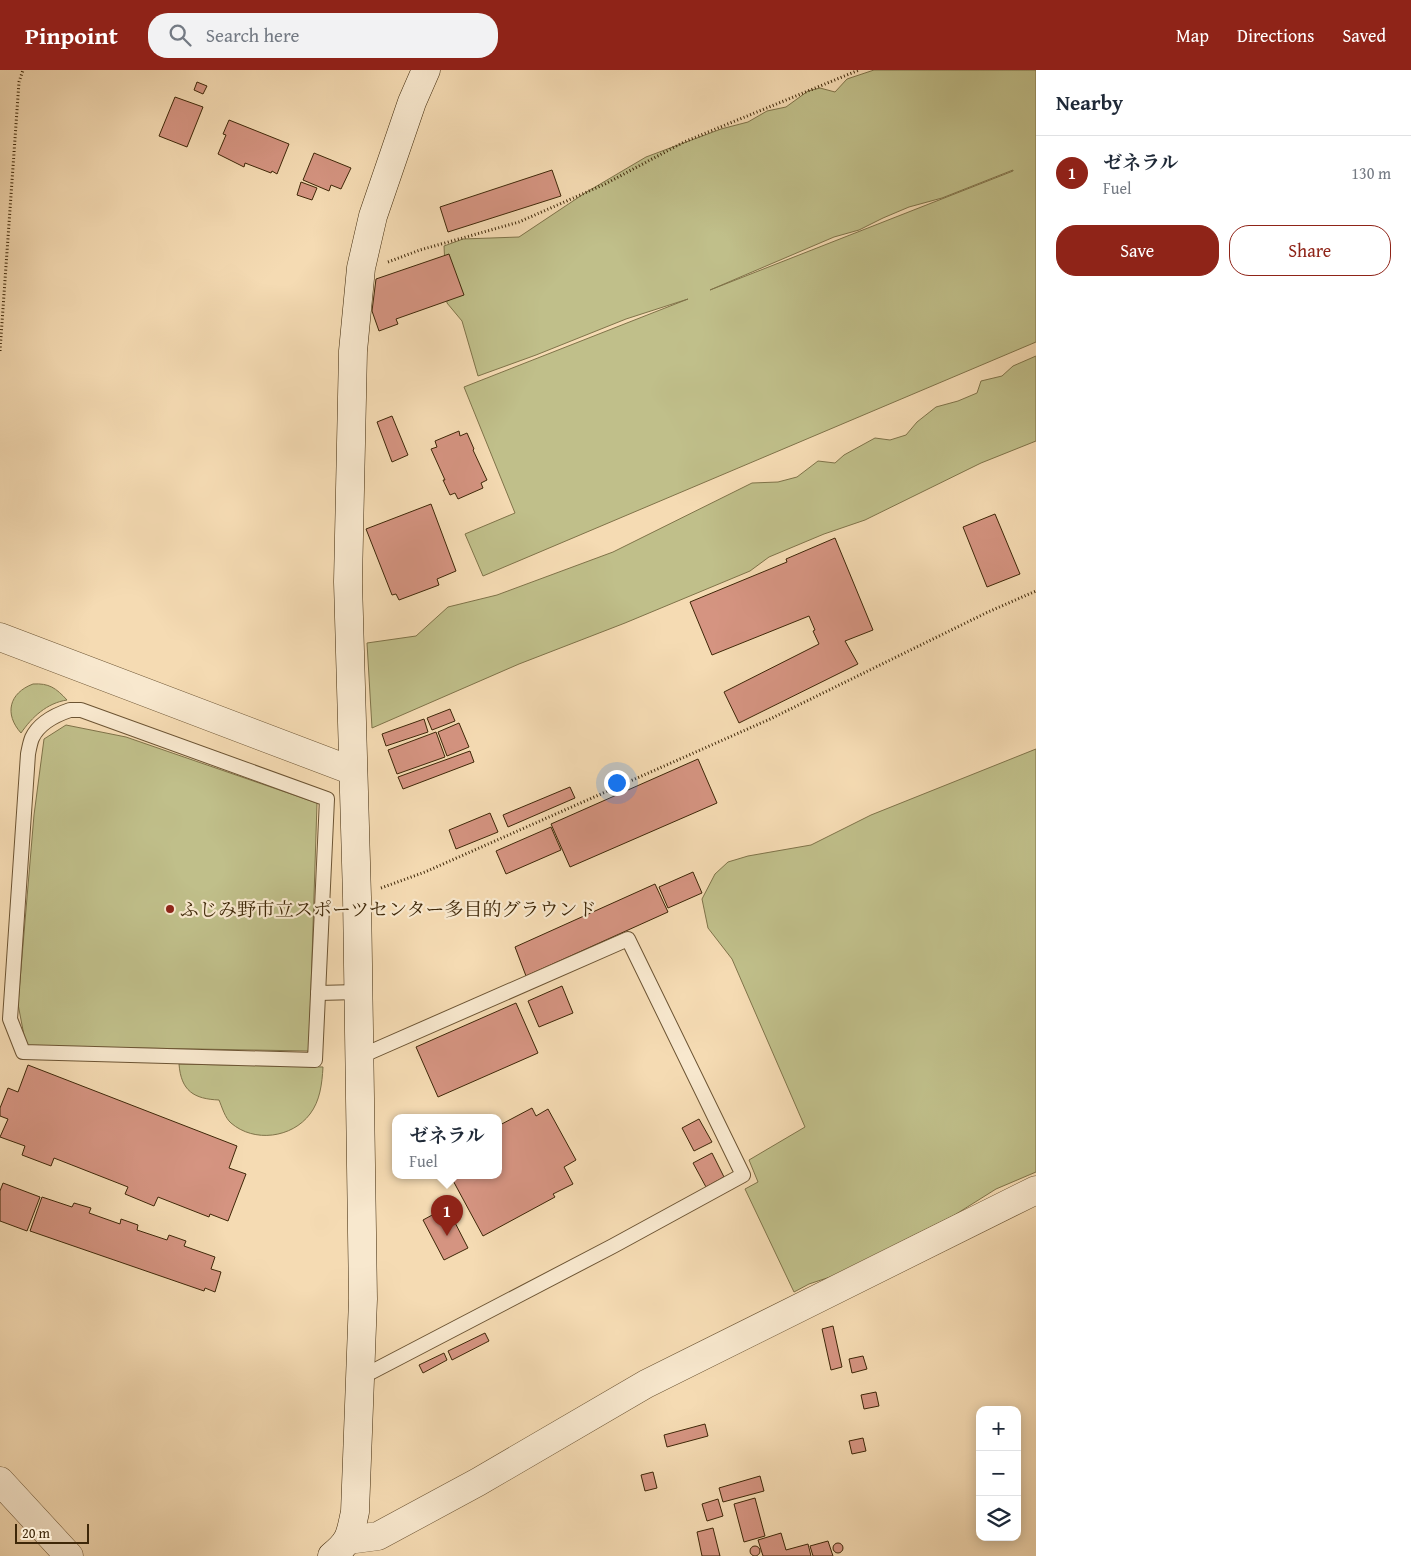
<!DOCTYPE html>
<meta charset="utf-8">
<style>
:root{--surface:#fff;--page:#f2f2f3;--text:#1f2937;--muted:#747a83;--line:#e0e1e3;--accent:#8f2418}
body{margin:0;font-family:"Gentium Book Plus","Noto Serif JP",serif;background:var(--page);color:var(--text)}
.controls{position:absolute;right:15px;bottom:15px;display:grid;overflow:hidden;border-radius:10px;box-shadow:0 2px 12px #0003}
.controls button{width:45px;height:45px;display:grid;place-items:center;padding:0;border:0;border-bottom:1px solid var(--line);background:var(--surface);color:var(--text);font:25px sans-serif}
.scale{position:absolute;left:15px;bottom:12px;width:74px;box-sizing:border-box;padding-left:5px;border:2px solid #3e2708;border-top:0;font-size:14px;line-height:18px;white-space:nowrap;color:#3e2708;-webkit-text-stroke:4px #f8e8ce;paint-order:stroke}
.you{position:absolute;left:616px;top:712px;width:18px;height:18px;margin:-12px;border:4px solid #fff;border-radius:50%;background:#1a73e8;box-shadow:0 0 0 8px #1a73e833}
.badge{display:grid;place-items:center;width:32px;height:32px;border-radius:50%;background:var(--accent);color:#fff;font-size:16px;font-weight:700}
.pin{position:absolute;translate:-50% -41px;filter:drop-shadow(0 1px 2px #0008)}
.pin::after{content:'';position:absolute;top:26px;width:18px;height:15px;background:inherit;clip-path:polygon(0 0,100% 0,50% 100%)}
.popup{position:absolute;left:392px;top:1044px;width:110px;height:65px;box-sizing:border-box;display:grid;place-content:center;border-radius:10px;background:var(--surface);filter:drop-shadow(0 1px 4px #0005);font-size:16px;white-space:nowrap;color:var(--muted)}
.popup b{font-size:19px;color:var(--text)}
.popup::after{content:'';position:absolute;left:50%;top:100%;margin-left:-10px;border:10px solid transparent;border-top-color:var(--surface)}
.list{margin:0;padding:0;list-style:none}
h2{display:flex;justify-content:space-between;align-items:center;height:65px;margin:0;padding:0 20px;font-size:21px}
h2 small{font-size:16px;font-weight:400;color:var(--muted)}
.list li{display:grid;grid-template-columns:32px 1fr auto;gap:15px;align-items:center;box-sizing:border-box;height:75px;padding:0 20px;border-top:1px solid var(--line)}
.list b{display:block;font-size:19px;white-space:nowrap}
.list p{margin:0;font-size:16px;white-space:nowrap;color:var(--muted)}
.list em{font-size:16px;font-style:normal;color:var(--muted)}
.actions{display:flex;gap:10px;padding:15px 20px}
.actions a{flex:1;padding:11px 0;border:1px solid var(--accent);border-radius:20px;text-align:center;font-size:18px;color:var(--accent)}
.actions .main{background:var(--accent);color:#fff}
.icon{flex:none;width:28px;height:28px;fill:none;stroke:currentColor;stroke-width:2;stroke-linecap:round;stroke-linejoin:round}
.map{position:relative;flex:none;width:1036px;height:1486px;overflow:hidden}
header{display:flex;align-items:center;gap:30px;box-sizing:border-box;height:70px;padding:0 25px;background:var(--accent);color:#fff}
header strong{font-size:24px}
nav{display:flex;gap:28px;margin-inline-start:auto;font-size:18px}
.search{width:350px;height:45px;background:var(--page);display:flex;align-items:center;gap:12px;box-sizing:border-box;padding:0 18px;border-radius:20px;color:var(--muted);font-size:19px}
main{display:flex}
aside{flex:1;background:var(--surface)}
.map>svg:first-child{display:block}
.green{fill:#c0bf8a;stroke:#7f7349;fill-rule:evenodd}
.building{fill:#d59481;stroke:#3e2708}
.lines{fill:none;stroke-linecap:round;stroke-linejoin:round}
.lane-casing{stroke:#6c5433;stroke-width:16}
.street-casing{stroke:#6c5433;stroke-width:29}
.secondary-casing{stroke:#3e2708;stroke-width:29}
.path{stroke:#3e2708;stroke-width:3;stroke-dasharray:1 2.5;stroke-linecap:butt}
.lane{stroke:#f8e8ce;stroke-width:14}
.street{stroke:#f8e8ce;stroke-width:28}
.secondary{stroke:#f8e8ce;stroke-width:28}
.poi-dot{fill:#8f2418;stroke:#f8e8ce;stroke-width:2}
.labels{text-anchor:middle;stroke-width:4.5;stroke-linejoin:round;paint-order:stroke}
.poi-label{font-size:19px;fill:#3e2708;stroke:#f8e8ce;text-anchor:start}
</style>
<header>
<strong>Pinpoint</strong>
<div class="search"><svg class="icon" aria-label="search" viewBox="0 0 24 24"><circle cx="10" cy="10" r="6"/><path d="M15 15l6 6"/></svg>Search here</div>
<nav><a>Map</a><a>Directions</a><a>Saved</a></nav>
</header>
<main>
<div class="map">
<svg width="1036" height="1486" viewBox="0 0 1036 1486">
<rect width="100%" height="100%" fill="#f5dbb3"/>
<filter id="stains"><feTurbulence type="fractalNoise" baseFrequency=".004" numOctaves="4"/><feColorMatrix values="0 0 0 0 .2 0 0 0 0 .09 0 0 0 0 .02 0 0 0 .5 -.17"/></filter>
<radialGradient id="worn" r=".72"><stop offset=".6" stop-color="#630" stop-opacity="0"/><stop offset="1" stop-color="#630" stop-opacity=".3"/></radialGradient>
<g class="green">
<path d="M 874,0 L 1036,0 L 1036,272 L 483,506 L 465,464 L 515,443 L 464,317 L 688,229 L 626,249 L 536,285 L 478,306 L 462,251 L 447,233 L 444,176 L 463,169 L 519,167 L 585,123 L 646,87 L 721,59 L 748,52 L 767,41 L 786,37 L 808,21 L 820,18 L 835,22 L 847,9 ZM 1013,100 L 1013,101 L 710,220 L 834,167 L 859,160 L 883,148 L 909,137 L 942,128 Z"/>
<path d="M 1036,286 L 1036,371 L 981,393 L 865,450 L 824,464 L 769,487 L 750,501 L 625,553 L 519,594 L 372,658 L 367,573 L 416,566 L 448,537 L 497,525 L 613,482 L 752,413 L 778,412 L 797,407 L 818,391 L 835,393 L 844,385 L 875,368 L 890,370 L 906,365 L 917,352 L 936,337 L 958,331 L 977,323 L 981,311 L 1002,306 L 1013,296 Z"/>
<path d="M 33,614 C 49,613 56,618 67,630 C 47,633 32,647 21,663 C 4,644 9,623 33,614 Z"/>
<path d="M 66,655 L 126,667 L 317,733 L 309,981 L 26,976 L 18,934 L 34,745 L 44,669 Z"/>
<path d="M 1036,679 L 1036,1102 L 996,1119 L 953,1146 L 897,1174 L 851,1200 L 809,1214 L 794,1222 L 745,1119 L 758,1112 L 749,1090 L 805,1057 L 732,889 L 708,858 L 702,829 L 715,804 L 728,792 L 748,786 L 811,775 L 871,745 Z"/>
<path d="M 179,994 L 323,997 C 322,1014 320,1031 310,1044 C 292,1068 254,1073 231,1053 C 225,1048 222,1037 219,1030 C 194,1029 181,1021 179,994 Z"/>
</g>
<g class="building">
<path d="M 197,12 L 207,16 L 203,24 L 194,20 Z"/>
<path d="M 175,27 L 203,37 L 187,77 L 159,66 Z"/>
<path d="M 229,50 L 289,74 L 277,104 L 272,101 L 271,103 L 245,93 L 244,97 L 218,84 L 226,65 L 223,64 Z"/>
<path d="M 314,83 L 351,98 L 341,119 L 331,115 L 329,121 L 303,110 Z"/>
<path d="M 552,100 L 561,126 L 448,162 L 440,137 Z"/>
<path d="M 301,112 L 317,118 L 312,130 L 297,125 Z"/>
<path d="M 449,184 L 464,225 L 396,249 L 398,254 L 379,261 L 372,241 L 376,209 Z"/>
<path d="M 392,346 L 408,385 L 392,392 L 377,352 Z"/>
<path d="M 459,361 L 460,366 L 467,363 L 474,379 L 473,380 L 487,410 L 481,413 L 483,418 L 458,429 L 455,423 L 450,425 L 443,410 L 445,410 L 431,379 L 437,377 L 435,371 Z"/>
<path d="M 431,434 L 456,501 L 437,509 L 439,515 L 399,530 L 396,524 L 392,525 L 366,459 Z"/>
<path d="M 995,444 L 1020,504 L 987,517 L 963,457 Z"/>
<path d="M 835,468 L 873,560 L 845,571 L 858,594 L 739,653 L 724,622 L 819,574 L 813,561 L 815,560 L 809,546 L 712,585 L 690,532 L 787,492 L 786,489 Z"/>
<path d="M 450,639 L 455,651 L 432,660 L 427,648 Z"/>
<path d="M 424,649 L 428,662 L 386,676 L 382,664 Z"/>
<path d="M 459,653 L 469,677 L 447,686 L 438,662 Z"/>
<path d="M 436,662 L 445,687 L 397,704 L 388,680 Z"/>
<path d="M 470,681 L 474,692 L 403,719 L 398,707 Z"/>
<path d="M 698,689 L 717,733 L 570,797 L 551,754 Z"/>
<path d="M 570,717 L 575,728 L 508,757 L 503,745 Z"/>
<path d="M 490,743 L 498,762 L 456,779 L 449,760 Z"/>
<path d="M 551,757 L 561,780 L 506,804 L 496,781 Z"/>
<path d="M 693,802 L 702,823 L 668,838 L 659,817 Z"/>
<path d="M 655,814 L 668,842 L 526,906 L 515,877 Z"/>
<path d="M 562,916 L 573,943 L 539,957 L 528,931 Z"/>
<path d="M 516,933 L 538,983 L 438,1027 L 416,977 Z"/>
<path d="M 28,995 L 237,1076 L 229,1098 L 246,1104 L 228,1151 L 210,1144 L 209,1147 L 158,1127 L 154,1136 L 125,1124 L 128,1117 L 54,1088 L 51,1096 L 22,1085 L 25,1076 L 0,1067 L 8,1049 L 0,1046 L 0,1038 L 8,1018 L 18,1022 Z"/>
<path d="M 532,1038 L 536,1046 L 548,1039 L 576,1090 L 564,1097 L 573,1114 L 553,1124 L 555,1127 L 483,1166 L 450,1105 L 498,1105 L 498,1056 Z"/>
<path d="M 699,1049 L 712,1072 L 694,1081 L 682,1058 Z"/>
<path d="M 712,1083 L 724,1107 L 706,1117 L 693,1093 Z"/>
<path d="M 3,1113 L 40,1127 L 27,1161 L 0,1151 L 0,1121 Z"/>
<path d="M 42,1127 L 72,1137 L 74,1133 L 91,1138 L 89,1143 L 120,1154 L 121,1149 L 138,1155 L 137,1160 L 167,1170 L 169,1165 L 186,1171 L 184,1176 L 215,1187 L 211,1199 L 221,1202 L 215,1222 L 205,1218 L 204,1221 L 30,1161 Z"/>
<path d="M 447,1137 L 468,1178 L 444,1190 L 423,1150 Z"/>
<path d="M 833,1256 L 842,1297 L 831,1300 L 822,1259 Z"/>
<path d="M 485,1263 L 489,1271 L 452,1290 L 448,1281 Z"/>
<path d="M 444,1283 L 447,1290 L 423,1303 L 419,1295 Z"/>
<path d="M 863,1286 L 867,1299 L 852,1303 L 849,1289 Z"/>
<path d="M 876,1322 L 879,1336 L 864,1339 L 861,1325 Z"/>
<path d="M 705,1354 L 708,1366 L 667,1377 L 664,1365 Z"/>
<path d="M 863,1368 L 866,1381 L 852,1384 L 849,1371 Z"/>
<path d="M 653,1402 L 657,1418 L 645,1421 L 641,1405 Z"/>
<path d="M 760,1406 L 764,1421 L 723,1432 L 719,1418 Z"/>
<path d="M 755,1428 L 765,1466 L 744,1472 L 734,1434 Z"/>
<path d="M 718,1429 L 723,1446 L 707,1451 L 702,1434 Z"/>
<path d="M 713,1458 L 720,1486 L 702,1486 L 697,1462 Z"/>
<path d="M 781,1463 L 786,1480 L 808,1474 L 811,1486 L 763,1486 L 758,1470 Z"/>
<path d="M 828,1471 L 833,1486 L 813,1486 L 810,1476 Z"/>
<circle cx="838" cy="1478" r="5"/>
<circle cx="755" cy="1481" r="5"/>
</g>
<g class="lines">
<g class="lane-casing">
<g id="lane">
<path d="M 70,640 L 81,640 L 327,729 L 315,990 L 23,982 L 10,949 L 28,684 C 29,679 30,673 32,668 C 39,653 55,645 70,640 Z"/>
<path d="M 318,923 L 358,922"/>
<path d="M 359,987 L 628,869 L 743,1105 L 613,1176 L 360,1308"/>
</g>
</g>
<g class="street-casing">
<g id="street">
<path d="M 0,567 L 353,701"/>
<path d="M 0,1411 L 69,1486"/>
<path d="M 348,1470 L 378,1466 L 478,1412 L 646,1314 L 1036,1120"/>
</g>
</g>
<g class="secondary-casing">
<path id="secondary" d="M 332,1486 C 351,1471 350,1464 355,1442 L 363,1229 L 357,827 L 348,512 L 353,281 L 361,198 L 373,146 L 412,32 L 426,0"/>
</g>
<g class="path">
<path d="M 388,192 L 420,180 L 519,152 L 605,114 L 684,72 L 859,0"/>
<path d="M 0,281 L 19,12 L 23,0"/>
<path d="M 381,818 L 425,802 L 768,650 L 988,542 L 1036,521"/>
</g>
<use href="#lane" class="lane"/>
<use href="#street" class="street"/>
<use href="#secondary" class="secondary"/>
</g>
<circle class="poi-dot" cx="170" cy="839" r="5"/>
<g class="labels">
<g class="poi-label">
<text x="180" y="846">ふじみ野市⽴スポーツセンター多⽬的グラウンド</text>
</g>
</g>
<rect width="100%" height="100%" filter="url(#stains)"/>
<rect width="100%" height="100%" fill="url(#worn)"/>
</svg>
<div class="controls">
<button>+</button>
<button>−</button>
<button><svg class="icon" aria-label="layers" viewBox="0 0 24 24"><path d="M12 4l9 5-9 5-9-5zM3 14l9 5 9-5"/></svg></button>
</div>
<div class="scale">20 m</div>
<div class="you"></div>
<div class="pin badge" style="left:447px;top:1166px">1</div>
<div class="popup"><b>ゼネラル</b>Fuel</div>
</div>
<aside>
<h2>Nearby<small></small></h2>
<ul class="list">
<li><span class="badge">1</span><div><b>ゼネラル</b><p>Fuel</p></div><em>130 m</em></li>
</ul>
<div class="actions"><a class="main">Save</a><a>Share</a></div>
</aside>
</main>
